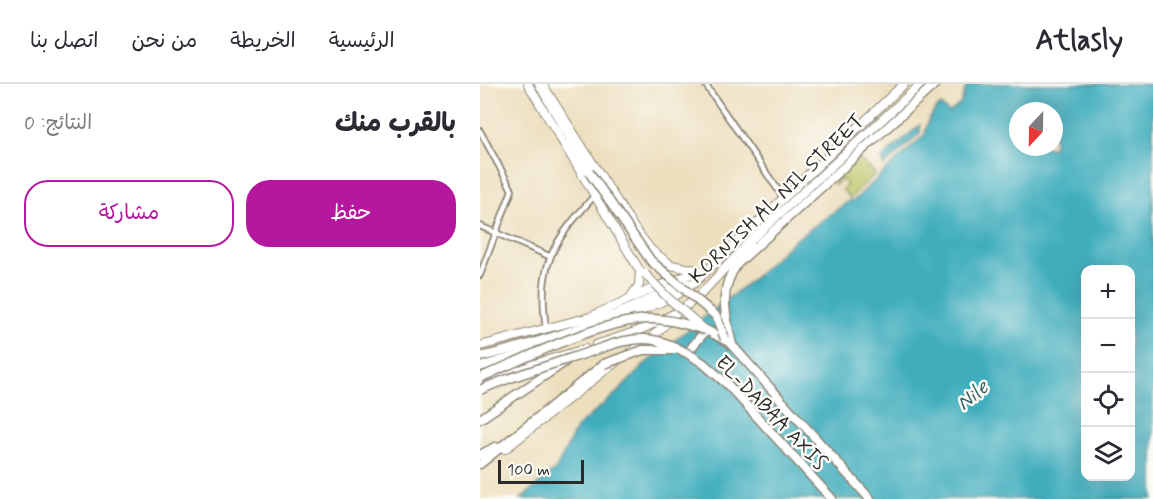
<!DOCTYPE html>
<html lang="ar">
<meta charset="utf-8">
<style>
:root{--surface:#fff;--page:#f7f7f7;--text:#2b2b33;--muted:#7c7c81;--line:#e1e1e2;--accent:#b5179e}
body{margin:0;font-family:Mynerve,"Playpen Sans Arabic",sans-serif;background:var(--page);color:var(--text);direction:rtl}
.controls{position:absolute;right:18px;bottom:18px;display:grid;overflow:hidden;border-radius:12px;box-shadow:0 6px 24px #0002}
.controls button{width:54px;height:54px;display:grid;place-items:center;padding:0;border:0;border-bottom:2px solid var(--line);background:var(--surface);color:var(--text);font:30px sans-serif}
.compass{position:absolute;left:529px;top:18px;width:54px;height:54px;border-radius:50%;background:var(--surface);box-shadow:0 6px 24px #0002;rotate:202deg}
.scale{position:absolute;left:18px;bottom:15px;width:86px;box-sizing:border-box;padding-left:6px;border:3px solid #2b2b2b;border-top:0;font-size:16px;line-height:21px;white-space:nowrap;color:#2b2b2b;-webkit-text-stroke:4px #fdfcf7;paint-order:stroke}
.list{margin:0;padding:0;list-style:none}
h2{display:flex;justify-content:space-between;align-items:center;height:78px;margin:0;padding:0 24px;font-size:26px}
h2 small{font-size:20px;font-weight:400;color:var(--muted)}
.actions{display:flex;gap:12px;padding:18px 24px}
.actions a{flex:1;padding:14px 0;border:2px solid var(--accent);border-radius:24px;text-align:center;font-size:21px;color:var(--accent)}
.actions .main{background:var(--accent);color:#fff}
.icon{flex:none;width:33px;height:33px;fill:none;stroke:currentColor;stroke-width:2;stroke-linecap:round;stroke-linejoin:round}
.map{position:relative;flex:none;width:673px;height:415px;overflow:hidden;direction:ltr}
header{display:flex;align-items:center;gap:36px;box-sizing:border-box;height:84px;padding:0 30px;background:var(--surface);border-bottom:2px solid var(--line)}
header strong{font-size:28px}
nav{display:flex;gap:33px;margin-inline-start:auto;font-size:21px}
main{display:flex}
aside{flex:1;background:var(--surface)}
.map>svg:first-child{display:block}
.green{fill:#bbc668;stroke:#73784a;stroke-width:1.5}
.water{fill:#3fadbd;stroke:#356c74;stroke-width:1.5;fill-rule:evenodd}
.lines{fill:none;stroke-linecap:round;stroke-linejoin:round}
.minor-casing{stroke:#8c8574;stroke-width:8}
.primary-casing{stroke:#8c8574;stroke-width:10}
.trunk-casing{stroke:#8c8574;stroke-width:10}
.motorway-casing{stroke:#8c8574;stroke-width:11}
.minor{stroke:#fff;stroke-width:4.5}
.primary{stroke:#fff;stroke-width:8}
.trunk{stroke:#fff;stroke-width:8}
.motorway{stroke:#fff;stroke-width:8}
.primary-bridge-casing{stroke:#8c8574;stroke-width:10;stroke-linecap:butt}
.motorway-bridge-casing{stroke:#8c8574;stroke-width:11;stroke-linecap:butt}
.primary-bridge{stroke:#fff;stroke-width:8}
.motorway-bridge{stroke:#fff;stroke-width:8}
.labels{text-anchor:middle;stroke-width:5;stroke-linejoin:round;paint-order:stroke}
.street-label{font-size:20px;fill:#2b2b2b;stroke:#fdfcf7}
.water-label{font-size:21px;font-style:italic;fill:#335f65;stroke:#fdfcf7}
</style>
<header>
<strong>Atlasly</strong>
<nav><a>الرئيسية</a><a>الخريطة</a><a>من نحن</a><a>اتصل بنا</a></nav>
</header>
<main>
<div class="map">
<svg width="673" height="415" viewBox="0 0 673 415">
<rect width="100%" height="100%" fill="#fdfcf7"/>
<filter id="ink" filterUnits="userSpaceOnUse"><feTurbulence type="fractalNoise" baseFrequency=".0167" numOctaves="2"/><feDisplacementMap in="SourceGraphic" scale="12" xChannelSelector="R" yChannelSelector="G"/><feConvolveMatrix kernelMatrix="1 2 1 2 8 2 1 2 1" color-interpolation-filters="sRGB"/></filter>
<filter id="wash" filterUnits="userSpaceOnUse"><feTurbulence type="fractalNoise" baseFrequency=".008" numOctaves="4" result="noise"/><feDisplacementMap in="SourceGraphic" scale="24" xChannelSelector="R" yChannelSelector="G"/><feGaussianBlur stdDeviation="1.35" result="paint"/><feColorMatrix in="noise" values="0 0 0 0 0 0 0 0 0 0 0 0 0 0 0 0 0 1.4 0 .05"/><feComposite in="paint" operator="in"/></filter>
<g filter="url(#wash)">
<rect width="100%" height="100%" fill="#eddfbe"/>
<path class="green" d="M 379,74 L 395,90 L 370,114 L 362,105 L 367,101 L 362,95 L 355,101 L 353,98 Z"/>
<g class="water">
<path d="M 487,0 L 673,0 L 673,415 L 41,415 L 76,385 L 97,343 L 140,306 L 166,279 L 274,194 L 311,159 L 370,116 L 373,117 L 445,50 C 447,37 451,29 461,21 L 469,29 L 481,19 ZM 538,27 L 574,27 L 574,63 L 538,63 ZM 606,186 L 650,186 L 650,392 L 606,392 Z"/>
<path d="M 440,41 L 440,49 L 404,82 L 402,74 Z"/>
</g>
</g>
<g filter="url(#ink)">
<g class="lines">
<g class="minor-casing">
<g id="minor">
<path d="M 225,0 L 303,113"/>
<path d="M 0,47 L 32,106 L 0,191"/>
<path d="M 0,142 L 69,172"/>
<path d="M 66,245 C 57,179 73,158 115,111"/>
</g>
</g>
<g class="primary-casing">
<g id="primary">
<path d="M 48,0 L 160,187 L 159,201 L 150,214"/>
<path d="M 64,3 L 154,144 L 171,166 L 191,181 L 221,187"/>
<path d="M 0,262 L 110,233 L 176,203 L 220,187"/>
<path d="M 148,270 L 170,255 L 192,234"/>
<path d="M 25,365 L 138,276"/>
</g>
</g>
<g class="trunk-casing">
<g id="trunk">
<path d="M 139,237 L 198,210 L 214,199 L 424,0"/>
<path d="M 116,261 L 158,247 L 200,227 L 220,211 L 273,154 L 441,0"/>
<path d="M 0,283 L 52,267"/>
<path d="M 1,296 L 105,265"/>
</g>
</g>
<g class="motorway-casing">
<g id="motorway">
<path d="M 59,0 L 109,88"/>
<path d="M 252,261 C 245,231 238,205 258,179 L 455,0"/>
<path d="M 207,269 L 226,246 L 249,258 L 390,415"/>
<path d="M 0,273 C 47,262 92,248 137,230 C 155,223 199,199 214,199"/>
<path d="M 223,279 L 248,301 L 352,415"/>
<path d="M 0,335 L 85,278"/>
<path d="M 0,371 L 15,363"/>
<path d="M 0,380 L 124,280"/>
</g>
</g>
<use href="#minor" class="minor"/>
<use href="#primary" class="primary"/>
<use href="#trunk" class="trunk"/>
<use href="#motorway" class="motorway"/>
<g class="primary-bridge-casing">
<path id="primary-bridge" d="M 165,190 L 187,213 L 224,245"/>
</g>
<g class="motorway-bridge-casing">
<g id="motorway-bridge">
<path d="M 109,88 L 171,177 L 236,232 L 245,255"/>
<path d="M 124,280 L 163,266 L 193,266"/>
<path d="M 0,294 C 44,274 124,235 171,235 C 190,235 208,241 226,246"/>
<path d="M 0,306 C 29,293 58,285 88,275 C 148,257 163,239 223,279"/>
</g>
</g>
<use href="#primary-bridge" class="primary-bridge"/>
<use href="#motorway-bridge" class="motorway-bridge"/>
</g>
</g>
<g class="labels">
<g class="street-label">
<text transform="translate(296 114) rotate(-44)" y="7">KORNISH AL NIL STREET</text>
<text transform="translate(292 328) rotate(46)" y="7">EL-DABAA AXIS</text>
</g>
<g class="water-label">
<text transform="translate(492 311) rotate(-40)" y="7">Nile</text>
</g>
</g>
</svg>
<div class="controls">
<button>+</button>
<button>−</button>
<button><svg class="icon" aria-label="locate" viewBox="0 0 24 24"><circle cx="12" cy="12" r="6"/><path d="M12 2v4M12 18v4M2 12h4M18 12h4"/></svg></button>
<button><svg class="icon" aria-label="layers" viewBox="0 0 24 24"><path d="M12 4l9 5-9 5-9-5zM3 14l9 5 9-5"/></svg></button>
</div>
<svg class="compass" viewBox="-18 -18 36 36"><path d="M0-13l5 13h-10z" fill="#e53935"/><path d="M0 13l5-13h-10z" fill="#7c7c81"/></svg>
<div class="scale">100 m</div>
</div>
<aside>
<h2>بالقرب منك<small>النتائج: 0</small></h2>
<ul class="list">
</ul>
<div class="actions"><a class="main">حفظ</a><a>مشاركة</a></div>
</aside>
</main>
